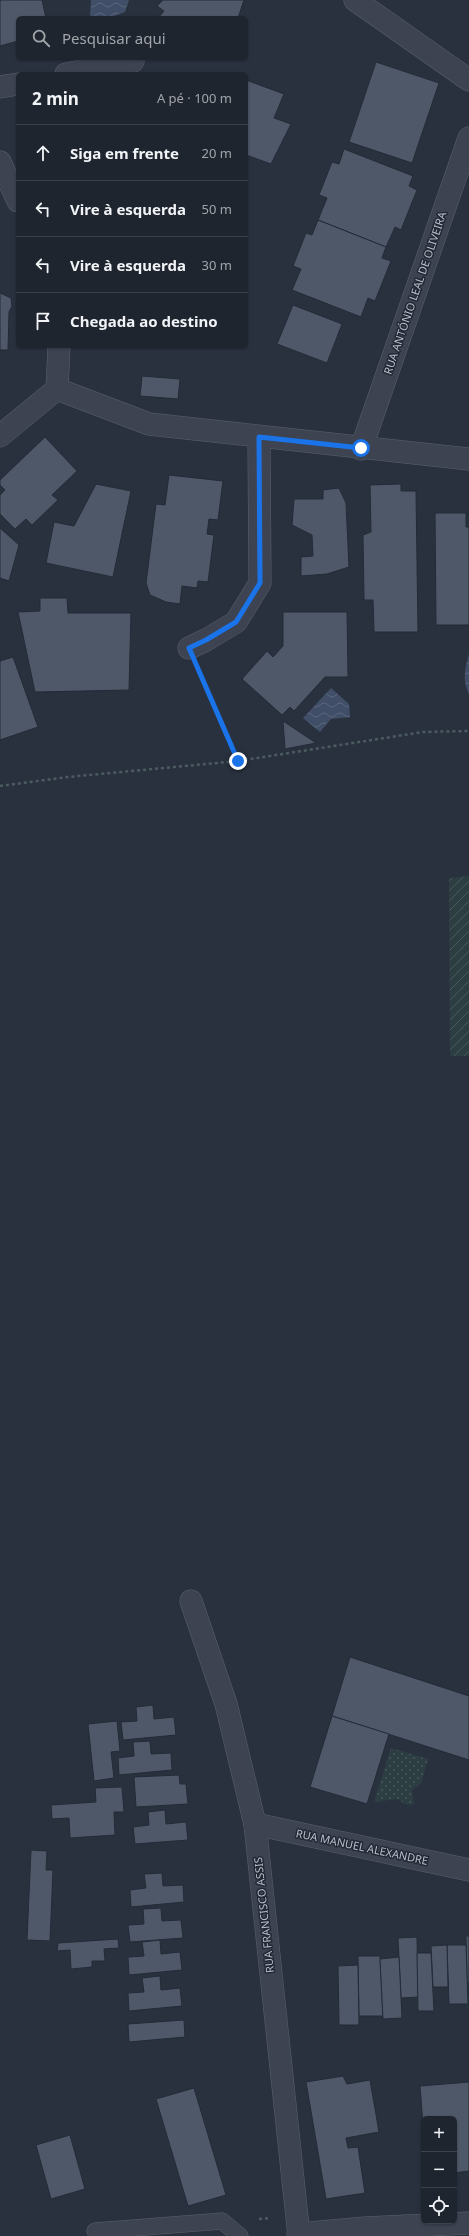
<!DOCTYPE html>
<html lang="pt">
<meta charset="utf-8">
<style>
:root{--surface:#1f252f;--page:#2c313b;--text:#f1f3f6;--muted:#a1a5aa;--line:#3c424b}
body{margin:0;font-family:"Noto Sans",sans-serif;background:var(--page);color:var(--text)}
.controls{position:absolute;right:12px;bottom:12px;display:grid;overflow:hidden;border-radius:6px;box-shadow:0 1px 3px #0004}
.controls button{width:36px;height:36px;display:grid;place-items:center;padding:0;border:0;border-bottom:1px solid var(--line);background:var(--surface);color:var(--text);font:20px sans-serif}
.stop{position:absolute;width:12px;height:12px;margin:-9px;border:3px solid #1a73e8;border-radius:50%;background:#fff}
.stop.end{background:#1a73e8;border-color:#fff;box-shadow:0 1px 4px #0008}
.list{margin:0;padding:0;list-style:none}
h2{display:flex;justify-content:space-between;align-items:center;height:52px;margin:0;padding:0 16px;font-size:17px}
h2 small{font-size:13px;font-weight:400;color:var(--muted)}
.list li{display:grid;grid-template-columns:26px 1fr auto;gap:12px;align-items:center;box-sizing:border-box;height:56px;padding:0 16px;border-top:1px solid var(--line)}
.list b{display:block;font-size:15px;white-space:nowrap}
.list em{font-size:13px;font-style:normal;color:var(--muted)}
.icon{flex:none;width:22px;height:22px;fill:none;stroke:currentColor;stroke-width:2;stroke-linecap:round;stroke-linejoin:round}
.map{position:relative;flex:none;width:469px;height:2236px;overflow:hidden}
.search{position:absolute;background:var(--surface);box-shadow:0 1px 3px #0004;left:16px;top:16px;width:232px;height:44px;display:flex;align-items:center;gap:10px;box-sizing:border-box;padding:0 14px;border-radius:6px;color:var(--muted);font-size:15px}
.panel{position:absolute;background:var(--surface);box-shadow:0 1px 3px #0004;left:16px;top:72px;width:232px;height:276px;border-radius:6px}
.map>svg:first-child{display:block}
.grass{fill:url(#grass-dots)}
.garden{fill:url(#garden-furrows)}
.water{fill:url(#water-waves)}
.building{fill:#4f5868;stroke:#242a37}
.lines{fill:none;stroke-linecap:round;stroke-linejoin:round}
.lane-casing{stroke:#5b616d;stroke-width:17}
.street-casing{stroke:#5b616d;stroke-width:23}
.path{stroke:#4b5b5f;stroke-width:2.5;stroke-dasharray:3 3;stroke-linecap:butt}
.lane{stroke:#3d4350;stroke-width:16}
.street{stroke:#3d4350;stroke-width:22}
.route{stroke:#1a73e8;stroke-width:5}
.labels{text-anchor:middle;stroke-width:3;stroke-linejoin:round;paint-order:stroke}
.street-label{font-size:11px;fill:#babfca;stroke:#222835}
</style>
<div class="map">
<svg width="469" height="2236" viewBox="0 0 469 2236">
<defs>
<pattern id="grass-dots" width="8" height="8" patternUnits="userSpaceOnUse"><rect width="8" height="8" fill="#2c3e41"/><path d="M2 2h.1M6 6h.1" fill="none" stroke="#48585b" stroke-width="1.8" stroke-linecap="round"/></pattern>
<pattern id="garden-furrows" width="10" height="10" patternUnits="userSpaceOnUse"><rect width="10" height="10" fill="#2c3e41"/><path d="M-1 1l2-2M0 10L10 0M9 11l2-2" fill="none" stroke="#48585b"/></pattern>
<pattern id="water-waves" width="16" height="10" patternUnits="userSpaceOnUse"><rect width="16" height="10" fill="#414e67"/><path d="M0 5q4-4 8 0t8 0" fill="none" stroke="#5a667b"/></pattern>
</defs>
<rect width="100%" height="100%" fill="#29313f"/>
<path class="grass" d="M 391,1748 L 428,1759 L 421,1783 L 412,1790 L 414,1804 L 407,1805 L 397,1799 L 374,1802 Z"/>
<path class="garden" d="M 469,876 L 469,1056 L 450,1056 L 449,878 Z"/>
<g class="water">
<path d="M 91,0 L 129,0 L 125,12 L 109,18 L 90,18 Z"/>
<path d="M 469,654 L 469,694 C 462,681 465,668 469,654 Z"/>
<path d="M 331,688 L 349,704 L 350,717 L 331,719 L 320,732 L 303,718 Z"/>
</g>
<g class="building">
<path d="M 0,0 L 42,0 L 46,18 L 18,18 L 18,41 L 0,46 Z"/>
<path d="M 163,0 L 244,0 L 238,18 L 158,18 L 164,11 L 157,6 Z"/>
<path d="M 376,62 L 439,83 L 412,163 L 349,142 Z"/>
<path d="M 246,80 L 284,94 L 274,118 L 291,124 L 271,164 L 246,155 Z"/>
<path d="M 344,149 L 413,176 L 409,186 L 417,190 L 401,230 L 395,227 L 386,247 L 318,220 L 327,198 L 319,195 L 332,162 L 339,164 Z"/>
<path d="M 318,220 L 386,247 L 382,258 L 391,261 L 375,301 L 368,298 L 361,317 L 292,290 L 301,269 L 293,266 L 306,233 L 312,235 Z"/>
<path d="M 0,293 L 11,298 L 12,306 L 9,312 L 8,350 L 0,350 Z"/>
<path d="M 293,305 L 342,324 L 327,363 L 277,344 Z"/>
<path d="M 142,376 L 180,379 L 178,399 L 140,396 Z"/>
<path d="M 45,437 L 77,471 L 52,495 L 58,500 L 32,525 L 26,519 L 15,529 L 0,514 L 0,495 L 5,490 L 0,485 L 0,480 Z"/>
<path d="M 169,475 L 223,481 L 218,520 L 209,519 L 207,534 L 214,535 L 208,582 L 198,581 L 197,588 L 182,586 L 180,604 L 166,602 L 150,595 L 146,583 L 156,504 L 165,505 Z"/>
<path d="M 96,484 L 131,491 L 113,577 L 46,563 L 54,522 L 74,526 Z"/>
<path d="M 401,484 L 401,491 L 416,491 L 418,632 L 374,632 L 373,600 L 364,600 L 363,535 L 371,532 L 370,485 Z"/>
<path d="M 339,488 L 346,503 L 349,567 L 327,574 L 301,576 L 301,557 L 313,556 L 312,535 L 292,525 L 294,499 L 323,499 L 323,490 Z"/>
<path d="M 435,513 L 466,513 L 466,527 L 469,527 L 469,625 L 436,625 Z"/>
<path d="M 0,528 L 19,545 L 9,581 L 0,578 Z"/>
<path d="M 40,598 L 67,598 L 68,613 L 131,613 L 129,690 L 35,692 L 18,612 L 40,611 Z"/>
<path d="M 283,612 L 347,612 L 348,677 L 325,677 L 294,711 L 290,707 L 282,715 L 242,679 L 267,651 L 273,657 L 283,646 Z"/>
<path d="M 13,657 L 38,727 L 0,740 L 0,661 Z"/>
<path d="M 283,721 L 316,743 L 285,749 Z"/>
<path d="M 350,1657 L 469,1696 L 469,1760 L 332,1716 Z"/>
<path d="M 153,1705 L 154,1719 L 174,1717 L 176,1735 L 123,1740 L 121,1722 L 137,1721 L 136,1707 Z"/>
<path d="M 332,1716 L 389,1734 L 367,1804 L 310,1787 Z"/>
<path d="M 117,1721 L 120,1751 L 111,1752 L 114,1778 L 94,1781 L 88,1724 Z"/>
<path d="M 150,1741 L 151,1754 L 171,1753 L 172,1770 L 119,1775 L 118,1758 L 134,1756 L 133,1742 Z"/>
<path d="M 179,1775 L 180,1784 L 186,1784 L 188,1804 L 136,1807 L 134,1777 Z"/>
<path d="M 122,1787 L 124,1812 L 114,1812 L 115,1835 L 70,1838 L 69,1818 L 52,1819 L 51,1805 L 96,1802 L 95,1788 Z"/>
<path d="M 165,1810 L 166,1824 L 186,1822 L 188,1840 L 135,1844 L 133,1827 L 149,1825 L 148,1812 Z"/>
<path d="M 31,1850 L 47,1851 L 46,1870 L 53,1870 L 50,1941 L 27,1940 Z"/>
<path d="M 162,1873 L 163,1886 L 183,1885 L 184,1902 L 131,1907 L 130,1890 L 146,1888 L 144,1874 Z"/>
<path d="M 161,1908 L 162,1921 L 181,1920 L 183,1938 L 130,1942 L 128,1925 L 144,1924 L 143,1909 Z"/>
<path d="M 466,1936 L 469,1936 L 469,1983 L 467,1983 Z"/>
<path d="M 417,1937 L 418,1997 L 401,1998 L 398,1938 Z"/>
<path d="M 118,1939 L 119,1948 L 104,1949 L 105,1961 L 92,1961 L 92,1967 L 71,1969 L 70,1950 L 57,1951 L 58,1943 Z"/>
<path d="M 160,1940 L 161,1954 L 180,1952 L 182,1970 L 129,1975 L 128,1957 L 144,1956 L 142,1942 Z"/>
<path d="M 447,1945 L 466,1945 L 468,2004 L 449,2004 Z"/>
<path d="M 447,1945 L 448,1987 L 433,1987 L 431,1946 Z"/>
<path d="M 417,1953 L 431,1953 L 434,2011 L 418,2011 Z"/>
<path d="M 358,1956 L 380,1956 L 383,2016 L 359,2016 Z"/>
<path d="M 399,1957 L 402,2018 L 383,2019 L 380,1959 Z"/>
<path d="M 358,1965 L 359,2025 L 339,2025 L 338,1966 Z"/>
<path d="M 160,1976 L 161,1990 L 180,1988 L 182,2006 L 129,2011 L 128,1993 L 144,1992 L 142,1978 Z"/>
<path d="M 184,2020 L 185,2037 L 129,2042 L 128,2024 Z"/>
<path d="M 343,2076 L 347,2084 L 370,2080 L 379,2132 L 346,2138 L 348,2148 L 358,2147 L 365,2193 L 326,2199 L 306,2082 Z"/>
<path d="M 469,2082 L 469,2171 L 454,2173 L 454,2119 L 424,2119 L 424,2137 L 420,2086 Z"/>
<path d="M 194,2088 L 226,2195 L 188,2206 L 156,2099 Z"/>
<path d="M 70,2135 L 85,2189 L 51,2199 L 36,2145 Z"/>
</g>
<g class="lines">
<g class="lane-casing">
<path id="lane" d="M 95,2231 L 222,2221 L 240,2236"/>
</g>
<g class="street-casing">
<g id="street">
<path d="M 355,0 L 469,80"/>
<path d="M 66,74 L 133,61"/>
<path d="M 0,87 L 18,84"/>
<path d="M 0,162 L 18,201"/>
<path d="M 57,389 L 149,424 L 469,459"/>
<path d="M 0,436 L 57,389 L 59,346"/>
<path d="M 361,449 L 469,138"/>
<path d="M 189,648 L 206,640 L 236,622 L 260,583 L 259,437"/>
<path d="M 191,1601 L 226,1704 L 255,1824 L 299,2236"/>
<path d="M 255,1824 L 469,1870"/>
<path d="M 298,2234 L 365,2228 L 469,2223"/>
</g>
</g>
<g class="path">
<path d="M 201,674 L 238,761"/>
<path d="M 0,786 L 68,777 L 238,761 L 423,732 L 469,731"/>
<path d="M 259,2219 L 270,2218"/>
</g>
<use href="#lane" class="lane"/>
<use href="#street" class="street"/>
</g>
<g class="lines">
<path class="route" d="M 238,761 L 189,648 L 206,640 L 236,622 L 260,583 L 259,437 L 361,448"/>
</g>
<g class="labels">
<g class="street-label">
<text transform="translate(415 293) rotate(-71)" y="4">RUA ANTÓNIO LEAL DE OLIVEIRA</text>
<text transform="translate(362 1847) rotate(12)" y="4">RUA MANUEL ALEXANDRE</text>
<text transform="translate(264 1915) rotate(-96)" y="4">RUA FRANCISCO ASSIS</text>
</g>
</g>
</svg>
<div class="controls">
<button>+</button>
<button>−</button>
<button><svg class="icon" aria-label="locate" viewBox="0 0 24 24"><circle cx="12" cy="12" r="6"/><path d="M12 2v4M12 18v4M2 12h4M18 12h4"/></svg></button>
</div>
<div class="stop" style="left:361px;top:448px"></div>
<div class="stop end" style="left:238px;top:761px"></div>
<div class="search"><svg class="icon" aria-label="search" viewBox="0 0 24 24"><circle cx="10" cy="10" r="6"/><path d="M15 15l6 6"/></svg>Pesquisar aqui</div>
<section class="panel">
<h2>2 min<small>A pé · 100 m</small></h2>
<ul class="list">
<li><svg class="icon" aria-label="ahead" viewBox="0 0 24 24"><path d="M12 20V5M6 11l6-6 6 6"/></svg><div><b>Siga em frente</b></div><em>20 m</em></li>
<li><svg class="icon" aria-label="left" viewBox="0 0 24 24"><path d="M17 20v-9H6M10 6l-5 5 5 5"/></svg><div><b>Vire à esquerda</b></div><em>50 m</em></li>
<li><svg class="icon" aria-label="left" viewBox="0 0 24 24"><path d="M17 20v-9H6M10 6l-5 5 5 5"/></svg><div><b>Vire à esquerda</b></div><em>30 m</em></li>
<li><svg class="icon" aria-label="arrive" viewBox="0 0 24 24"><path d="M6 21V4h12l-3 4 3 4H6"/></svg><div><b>Chegada ao destino</b></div></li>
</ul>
</section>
</div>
